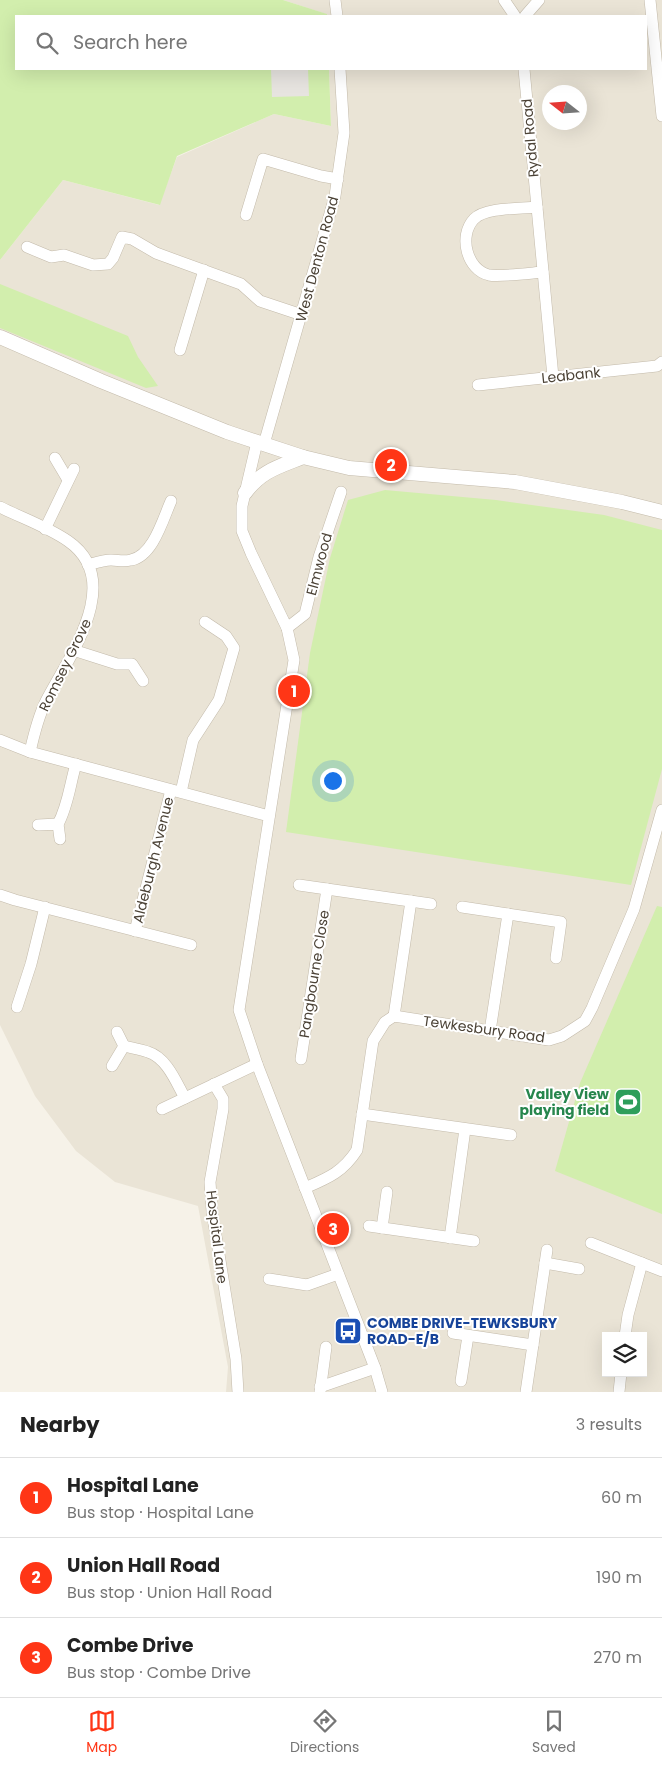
<!DOCTYPE html>
<meta charset="utf-8">
<style>
:root{--surface:#fff;--page:#f6f6f6;--text:#222;--muted:#767676;--line:#e0e0e0;--accent:#ff3616}
body{margin:0;font-family:Poppins,sans-serif;background:var(--page);color:var(--text)}
.controls{position:absolute;right:15px;bottom:15px;display:grid;overflow:hidden;border-radius:0px;box-shadow:0 5px 20px #0002}
.controls button{width:45px;height:45px;display:grid;place-items:center;padding:0;border:0;border-bottom:1px solid var(--line);background:var(--surface);color:var(--text);font:25px sans-serif}
.compass{position:absolute;left:542px;top:85px;width:45px;height:45px;border-radius:50%;background:var(--surface);box-shadow:0 5px 20px #0002;rotate:287deg}
.you{position:absolute;left:332px;top:780px;width:18px;height:18px;margin:-12px;border:4px solid #fff;border-radius:50%;background:#1a73e8;box-shadow:0 0 0 8px #1a73e833}
.badge{display:grid;place-items:center;width:32px;height:32px;border-radius:50%;background:var(--accent);color:#fff;font-size:16px;font-weight:700}
.pin{position:absolute;translate:-50% -50%;border:2px solid #fff;box-shadow:0 1px 5px #0006}
.list{margin:0;padding:0;list-style:none}
h2{display:flex;justify-content:space-between;align-items:center;height:65px;margin:0;padding:0 20px;font-size:21px}
h2 small{font-size:16px;font-weight:400;color:var(--muted)}
.list li{display:grid;grid-template-columns:32px 1fr auto;gap:15px;align-items:center;box-sizing:border-box;height:80px;padding:0 20px;border-top:1px solid var(--line)}
.list b{display:block;font-size:19px;white-space:nowrap}
.list p{margin:0;font-size:16px;white-space:nowrap;color:var(--muted)}
.list em{font-size:16px;font-style:normal;color:var(--muted)}
.icon{flex:none;width:28px;height:28px;fill:none;stroke:currentColor;stroke-width:2;stroke-linecap:round;stroke-linejoin:round}
.map{position:relative;flex:none;width:662px;height:1392px;overflow:hidden}
.search{position:absolute;background:var(--surface);box-shadow:0 5px 20px #0002;left:15px;right:15px;top:15px;height:55px;display:flex;align-items:center;gap:12px;box-sizing:border-box;padding:0 18px;border-radius:0px;color:var(--muted);font-size:19px}
.sheet{height:305px;background:var(--surface)}
nav{display:flex;justify-content:space-around;align-items:center;box-sizing:border-box;height:70px;border-top:1px solid var(--line);background:var(--surface);font-size:14px;color:var(--muted)}
nav a{display:grid;justify-items:center;gap:2px}
nav .on{color:var(--accent)}
.map>svg:first-child{display:block}
.residential{fill:#eae4d6;fill-rule:evenodd}
.green{fill:#d2eead}
.parking{fill:#e7e4e0}
.lines{fill:none;stroke-linecap:round;stroke-linejoin:round}
.minor-casing{stroke:#c3baaa;stroke-width:12}
.tertiary-casing{stroke:#c3baaa;stroke-width:15}
.minor{stroke:#fff;stroke-width:11}
.tertiary{stroke:#fff;stroke-width:14}
.labels{text-anchor:middle;stroke-width:4;stroke-linejoin:round;paint-order:stroke}
.street-label{font-size:14px;fill:#4b4236;stroke:#fff}
.leisure-label{font-size:14px;font-weight:bold;fill:#27864d;stroke:#fff;text-anchor:end}
.transit-label{font-size:14px;font-weight:bold;fill:#164399;stroke:#fff;text-anchor:start}
</style>
<div class="map">
<svg width="662" height="1392" viewBox="0 0 662 1392">
<rect width="100%" height="100%" fill="#f6f2e8"/>
<path class="residential" d="M 283,0 L 662,0 L 662,1392 L 226,1392 L 228,1367 L 198,1206 L 115,1182 L 76,1151 L 35,1096 L 0,1025 L 0,260 L 63,180 L 159,205 L 177,157 L 274,114 L 331,126 L 329,69 L 646,69 L 646,16 L 327,16 L 326,14 ZM 550,92 L 580,92 L 580,122 L 550,122 ZM 606,1336 L 643,1336 L 643,1373 L 606,1373 Z"/>
<g class="green">
<path d="M 0,0 L 283,0 L 327,14 L 327,16 L 16,16 L 16,69 L 329,69 L 331,126 L 274,114 L 177,156 L 160,205 L 63,180 L 0,260 Z"/>
<path d="M 0,284 L 128,336 L 138,357 L 158,386 L 146,388 L 0,328 Z"/>
<path d="M 385,490 L 496,500 L 604,515 L 662,530 L 662,769 L 631,885 L 286,832 L 310,653 L 330,558 L 348,500 Z"/>
<path d="M 657,906 L 662,907 L 662,1214 L 555,1171 L 580,1083 Z"/>
</g>
<path class="parking" d="M 271,69 L 308,69 L 309,96 L 272,97 Z"/>
<g class="lines">
<g class="minor-casing">
<g id="minor">
<path d="M 335,0 L 337,16"/>
<path d="M 504,0 L 515,16"/>
<path d="M 650,0 L 662,116"/>
<path d="M 525,16 L 539,0"/>
<path d="M 524,69 L 553,377"/>
<path d="M 537,207 C 520,209 486,207 474,219 C 458,236 467,270 489,275 C 500,277 531,273 543,272"/>
<path d="M 246,215 L 263,159 L 321,176 L 338,179"/>
<path d="M 27,247 L 51,257 L 64,255 L 93,265 L 108,264 L 113,258 L 122,237 L 132,239 L 156,253 L 241,284 L 260,301 L 302,315"/>
<path d="M 180,350 L 204,270"/>
<path d="M 478,385 L 657,366 L 662,362"/>
<path d="M 257,442 L 242,506 L 242,531 L 251,553 L 287,628 L 294,660 L 239,1010 L 257,1064 L 375,1368 L 382,1392"/>
<path d="M 264,444 L 335,196 L 344,133 L 340,69"/>
<path d="M 55,458 L 68,480"/>
<path d="M 0,507 C 22,518 48,527 68,541 C 126,581 68,658 46,701 C 38,717 34,734 30,752"/>
<path d="M 45,529 L 74,469"/>
<path d="M 88,565 C 95,563 103,560 111,560 C 118,560 123,562 131,560 C 153,556 163,519 171,501"/>
<path d="M 287,628 L 305,614 L 319,557 L 341,492"/>
<path d="M 73,650 L 117,664 L 132,664 L 143,681"/>
<path d="M 0,740 L 30,752 L 269,816"/>
<path d="M 181,792 L 193,740 L 219,700 L 234,648 L 226,636 L 205,622"/>
<path d="M 58,824 C 68,806 70,784 76,764"/>
<path d="M 38,825 L 58,824 L 60,839"/>
<path d="M 299,885 L 431,904"/>
<path d="M 0,895 L 15,900 L 191,945"/>
<path d="M 462,907 L 561,922 L 556,958"/>
<path d="M 135,931 L 171,790"/>
<path d="M 17,1007 L 31,964 L 45,907"/>
<path d="M 394,1016 L 411,901"/>
<path d="M 490,1031 L 508,914"/>
<path d="M 124,1046 C 132,1048 140,1049 148,1052 C 167,1058 176,1082 185,1098"/>
<path d="M 301,1059 L 327,889"/>
<path d="M 112,1066 L 124,1046 L 117,1032"/>
<path d="M 214,1084 L 223,1099 L 223,1109 L 210,1182 L 212,1211 L 236,1359 L 238,1392"/>
<path d="M 162,1109 L 257,1064"/>
<path d="M 362,1114 L 511,1135"/>
<path d="M 305,1188 C 328,1178 343,1172 357,1150 L 373,1041 L 385,1022 L 394,1016 L 549,1040 L 562,1036 L 585,1021 L 592,1008 L 634,909 L 662,810"/>
<path d="M 369,1226 L 474,1241"/>
<path d="M 382,1228 L 387,1192"/>
<path d="M 450,1238 L 465,1129"/>
<path d="M 591,1243 L 662,1271"/>
<path d="M 545,1263 L 579,1269"/>
<path d="M 269,1279 L 307,1285 L 338,1274"/>
<path d="M 453,1333 L 533,1345"/>
<path d="M 625,1336 L 628,1315 L 642,1263"/>
<path d="M 461,1381 L 468,1336"/>
<path d="M 320,1387 L 375,1368"/>
<path d="M 320,1392 L 326,1347"/>
<path d="M 526,1392 L 547,1250"/>
<path d="M 619,1392 L 621,1373"/>
</g>
</g>
<g class="tertiary-casing">
<g id="tertiary">
<path d="M 0,337 L 101,381 L 227,432 L 303,457 L 349,468 L 515,482 L 622,502 L 662,512"/>
<path d="M 245,493 C 261,471 278,467 303,457"/>
</g>
</g>
<use href="#minor" class="minor"/>
<use href="#tertiary" class="tertiary"/>
</g>
<defs>
<g id="stadium-square" transform="scale(1.4375)"><rect x="-9" y="-9" width="18" height="18" rx="4" fill="#2e9e5b" stroke="#fff"/><path d="M0-5a6.5 5 0 1 0 0 10a6.5 5 0 1 0 0-10ZM-3.5-1.8h7v3.6h-7Z" fill="#fff"/></g>
<g id="bus-square" transform="scale(1.4375)"><rect x="-9" y="-9" width="18" height="18" rx="4" fill="#1a4fb4" stroke="#fff"/><path d="M-5-6H5V4H4V6H2V4H-2V6H-4V4H-5ZM-3.5-4V0h7V-4ZM-3.5 1.2v1.5H-2V1.2ZM2 1.2v1.5H3.5V1.2Z" fill="#fff"/></g>
</defs>
<g fill-rule="evenodd">
<use href="#stadium-square" x="628" y="1102"/>
<use href="#bus-square" x="348" y="1331"/>
</g>
<g class="labels">
<g class="street-label">
<text transform="translate(530 138) rotate(-95)" y="5">Rydal Road</text>
<text transform="translate(317 259) rotate(-75)" y="5">West Denton Road</text>
<text transform="translate(571 375) rotate(-6)" y="5">Leabank</text>
<text transform="translate(319 564) rotate(-75)" y="5">Elmwood</text>
<text transform="translate(65 665) rotate(-64)" y="5">Romsey Grove</text>
<text transform="translate(153 860) rotate(-76)" y="5">Aldeburgh Avenue</text>
<text transform="translate(314 974) rotate(-81)" y="5">Pangbourne Close</text>
<text transform="translate(484 1029) rotate(8)" y="5">Tewkesbury Road</text>
<text transform="translate(217 1237) rotate(83)" y="5">Hospital Lane</text>
</g>
<g class="leisure-label">
<text x="609" y="1099">Valley View<tspan x="609" dy="16">playing field</tspan></text>
</g>
<g class="transit-label">
<text x="367" y="1328">COMBE DRIVE-TEWKSBURY<tspan x="367" dy="16">ROAD-E/B</tspan></text>
</g>
</g>
</svg>
<div class="controls">
<button><svg class="icon" aria-label="layers" viewBox="0 0 24 24"><path d="M12 4l9 5-9 5-9-5zM3 14l9 5 9-5"/></svg></button>
</div>
<svg class="compass" viewBox="-18 -18 36 36"><path d="M0-13l5 13h-10z" fill="#e53935"/><path d="M0 13l5-13h-10z" fill="#767676"/></svg>
<div class="you"></div>
<div class="pin badge" style="left:294px;top:691px">1</div>
<div class="pin badge" style="left:391px;top:465px">2</div>
<div class="pin badge" style="left:333px;top:1229px">3</div>
<div class="search"><svg class="icon" aria-label="search" viewBox="0 0 24 24"><circle cx="10" cy="10" r="6"/><path d="M15 15l6 6"/></svg>Search here</div>
</div>
<section class="sheet">
<h2>Nearby<small>3 results</small></h2>
<ul class="list">
<li><span class="badge">1</span><div><b>Hospital Lane</b><p>Bus stop · Hospital Lane</p></div><em>60 m</em></li>
<li><span class="badge">2</span><div><b>Union Hall Road</b><p>Bus stop · Union Hall Road</p></div><em>190 m</em></li>
<li><span class="badge">3</span><div><b>Combe Drive</b><p>Bus stop · Combe Drive</p></div><em>270 m</em></li>
</ul>
</section>
<nav>
<a class="on"><svg class="icon" aria-label="map" viewBox="0 0 24 24"><path d="M3 6l6-2 6 2 6-2v14l-6 2-6-2-6 2zM9 4v14M15 6v14"/></svg>Map</a>
<a><svg class="icon" aria-label="directions" viewBox="0 0 24 24"><path d="M12 3l9 9-9 9-9-9zM9 14v-3h6M13 9l2 2-2 2"/></svg>Directions</a>
<a><svg class="icon" aria-label="saved" viewBox="0 0 24 24"><path d="M7 4h10v16l-5-4-5 4z"/></svg>Saved</a>
</nav>
